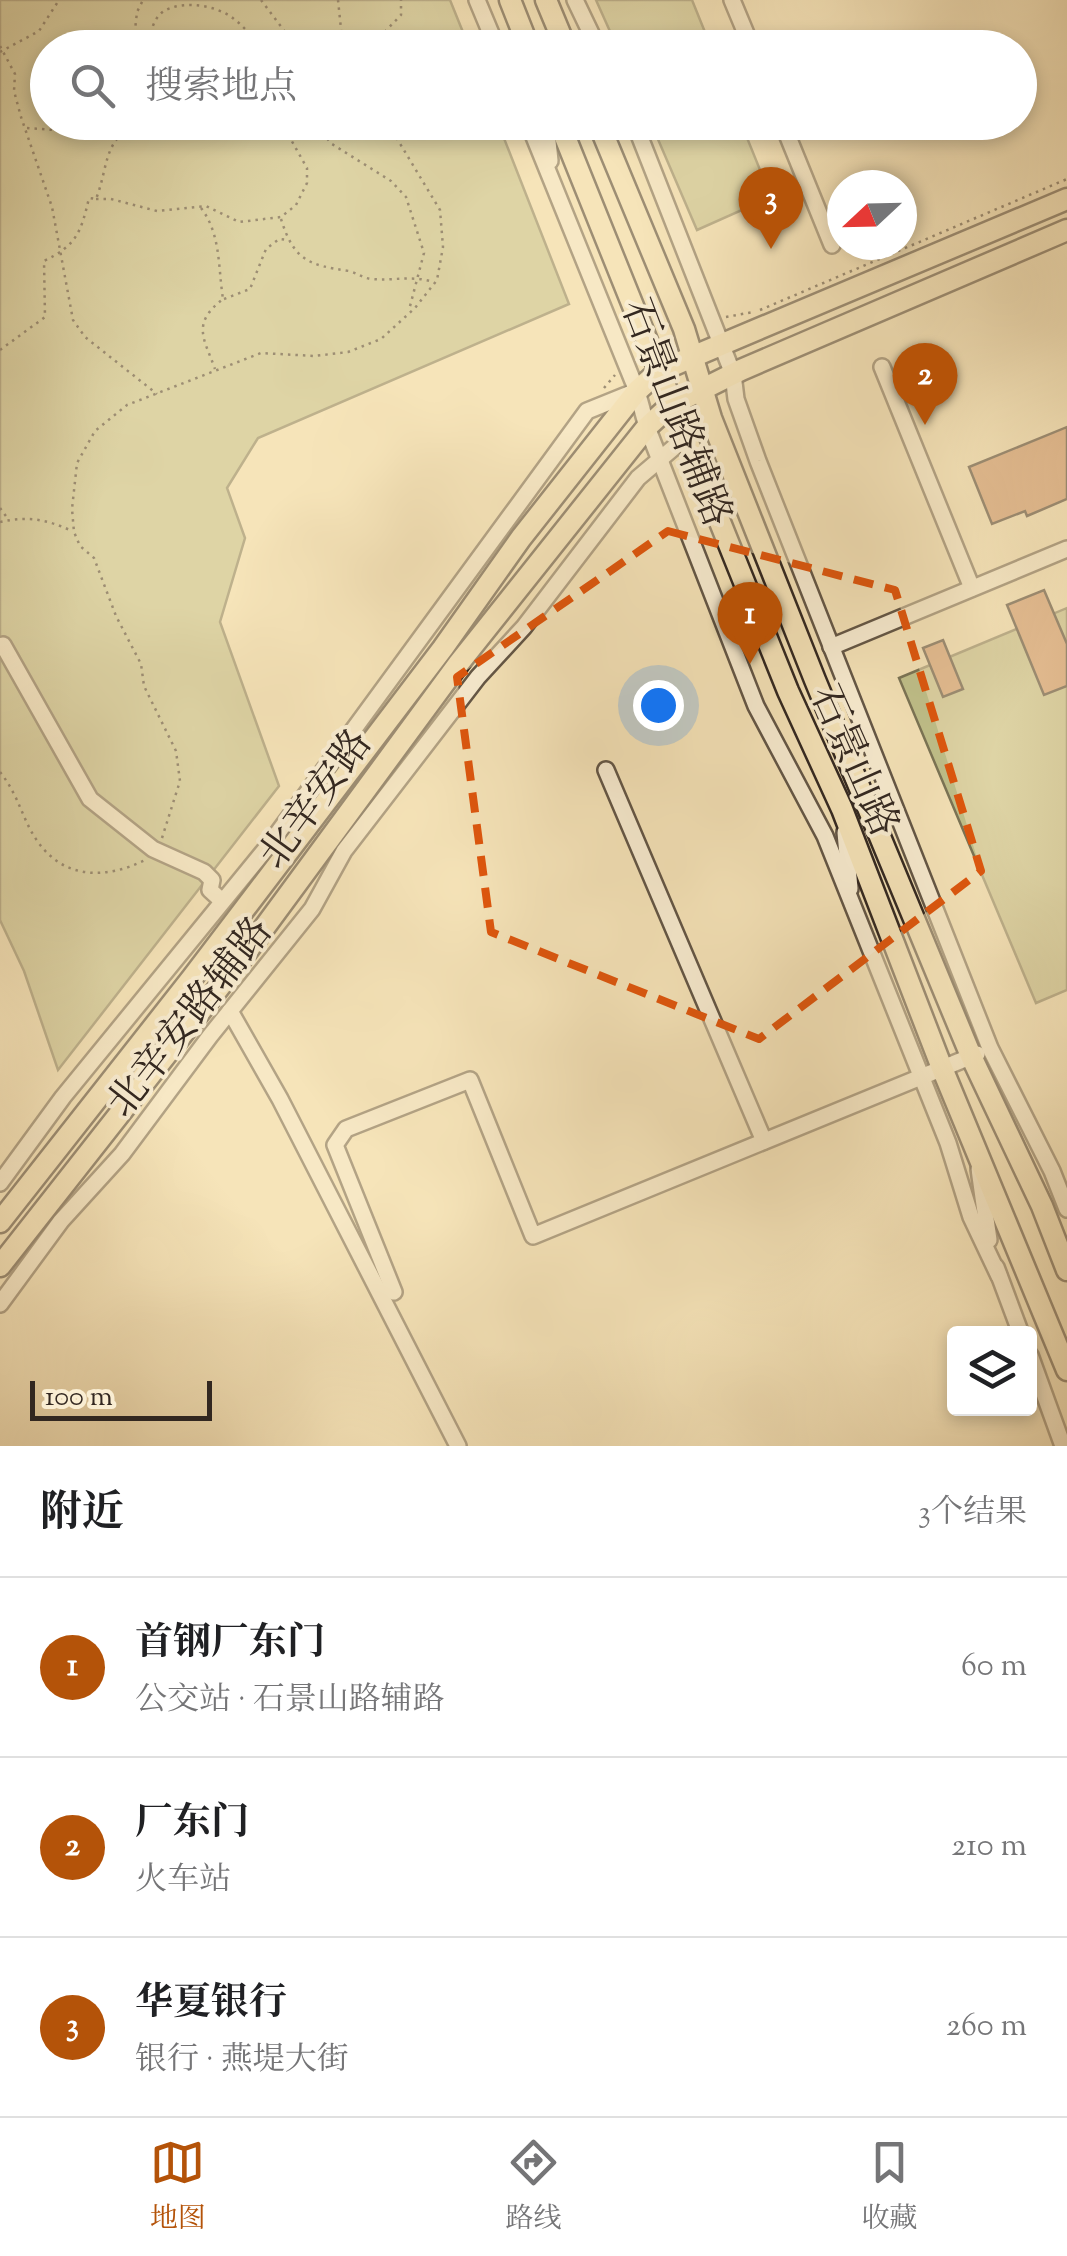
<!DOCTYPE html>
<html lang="zh">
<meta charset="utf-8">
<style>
:root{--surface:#fff;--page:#f6f6f6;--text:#202124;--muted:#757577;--line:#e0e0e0;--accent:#b45309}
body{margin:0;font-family:"Sorts Mill Goudy","Noto Serif SC",serif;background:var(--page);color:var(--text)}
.controls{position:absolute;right:30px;bottom:30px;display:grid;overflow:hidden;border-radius:10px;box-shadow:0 5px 15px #0003}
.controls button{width:90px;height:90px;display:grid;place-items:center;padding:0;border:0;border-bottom:2px solid var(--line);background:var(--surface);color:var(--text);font:50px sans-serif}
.compass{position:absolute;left:827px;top:170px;width:90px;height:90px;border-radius:50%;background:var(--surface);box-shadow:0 5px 15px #0003;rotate:248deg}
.scale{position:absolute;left:30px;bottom:25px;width:182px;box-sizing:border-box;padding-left:10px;border:5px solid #322720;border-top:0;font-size:28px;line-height:35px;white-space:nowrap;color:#322720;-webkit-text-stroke:8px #f9edd2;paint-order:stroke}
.you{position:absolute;left:658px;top:705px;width:35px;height:35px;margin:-25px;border:8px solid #fff;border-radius:50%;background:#1a73e8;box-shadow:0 0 0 15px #1a73e833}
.badge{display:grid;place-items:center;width:65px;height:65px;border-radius:50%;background:var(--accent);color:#fff;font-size:32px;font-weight:700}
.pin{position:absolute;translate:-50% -82px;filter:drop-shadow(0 2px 5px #0008)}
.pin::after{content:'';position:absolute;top:52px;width:35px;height:30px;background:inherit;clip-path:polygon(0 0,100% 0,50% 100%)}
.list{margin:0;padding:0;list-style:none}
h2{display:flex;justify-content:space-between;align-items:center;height:130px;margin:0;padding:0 40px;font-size:42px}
h2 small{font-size:32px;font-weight:400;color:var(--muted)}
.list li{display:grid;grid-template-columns:65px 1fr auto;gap:30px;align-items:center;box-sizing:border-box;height:180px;padding:0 40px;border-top:2px solid var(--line)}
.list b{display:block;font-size:38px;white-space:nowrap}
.list p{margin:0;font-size:32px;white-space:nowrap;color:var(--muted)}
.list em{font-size:32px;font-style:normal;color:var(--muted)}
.icon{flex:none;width:55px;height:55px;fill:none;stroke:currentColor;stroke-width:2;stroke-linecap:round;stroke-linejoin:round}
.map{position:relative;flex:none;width:1067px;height:1446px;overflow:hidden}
.search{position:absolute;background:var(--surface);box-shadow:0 5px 15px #0003;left:30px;right:30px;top:30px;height:110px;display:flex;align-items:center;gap:25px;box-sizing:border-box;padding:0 35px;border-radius:55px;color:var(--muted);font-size:38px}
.sheet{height:670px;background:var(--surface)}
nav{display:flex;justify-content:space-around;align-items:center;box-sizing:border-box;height:140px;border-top:2px solid var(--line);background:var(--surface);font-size:28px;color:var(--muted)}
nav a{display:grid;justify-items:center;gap:5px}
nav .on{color:var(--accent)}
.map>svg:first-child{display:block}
.green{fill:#c1c28c;stroke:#7a7456;stroke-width:2.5}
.building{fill:#d19165;stroke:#322720;stroke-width:2.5}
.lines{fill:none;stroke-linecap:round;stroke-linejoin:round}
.minor-casing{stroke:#635646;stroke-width:20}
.major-casing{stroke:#322720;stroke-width:25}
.path{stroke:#322720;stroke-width:2.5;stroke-dasharray:2.5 5;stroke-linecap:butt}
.minor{stroke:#f9edd2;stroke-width:15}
.major{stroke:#f6e4b9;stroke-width:20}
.marked{fill:none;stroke:#df560d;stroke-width:8;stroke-dasharray:20 12;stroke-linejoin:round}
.labels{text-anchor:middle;stroke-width:8;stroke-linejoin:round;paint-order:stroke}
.street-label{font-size:40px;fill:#322720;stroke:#f9edd2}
</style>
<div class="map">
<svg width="1067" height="1446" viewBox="0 0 1067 1446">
<rect width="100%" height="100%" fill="#f6e4b9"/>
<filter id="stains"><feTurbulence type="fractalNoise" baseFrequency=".002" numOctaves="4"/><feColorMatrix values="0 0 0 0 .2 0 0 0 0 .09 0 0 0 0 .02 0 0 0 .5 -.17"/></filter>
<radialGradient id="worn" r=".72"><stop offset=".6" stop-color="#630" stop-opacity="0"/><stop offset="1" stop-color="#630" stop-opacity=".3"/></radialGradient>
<g class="green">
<path d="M 0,0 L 450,0 L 469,47 L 48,48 L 48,122 L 498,123 L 569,304 L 258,438 L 227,488 L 245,538 L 220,622 L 279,786 L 58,1070 L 24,971 L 0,920 Z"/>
<path d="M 596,0 L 692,0 L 711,47 L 617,47 Z"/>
<path d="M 651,123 L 741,123 L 771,197 L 697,230 Z"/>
<path d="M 1067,608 L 1067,990 L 1036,1003 L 899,678 Z"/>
</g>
<g class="building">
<path d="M 1067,427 L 1067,499 L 1027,516 L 1025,511 L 992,524 L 969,467 Z"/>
<path d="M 1044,590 L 1067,644 L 1067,686 L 1044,695 L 1007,605 Z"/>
<path d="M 943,640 L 963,689 L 943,697 L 923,648 Z"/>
</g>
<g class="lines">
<g class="minor-casing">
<g id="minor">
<path d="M 477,0 L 497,48"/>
<path d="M 575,0 L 598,48"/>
<path d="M 732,0 L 752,48"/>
<path d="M 528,122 L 637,391 L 647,427 L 756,706 L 825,836 L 948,1143 L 971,1217 L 999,1276"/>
<path d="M 546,122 L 550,161"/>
<path d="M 634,122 L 733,374 L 736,399 L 758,461 L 990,1048 L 1052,1171 L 1067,1209"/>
<path d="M 782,122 L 832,245"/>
<path d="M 882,367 L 972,588"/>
<path d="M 3,645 L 90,799 L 153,849 L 204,872 L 212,880 L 210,890 L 222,901"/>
<path d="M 831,647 L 1067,549"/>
<path d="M 606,770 L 764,1141"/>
<path d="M 845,832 L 850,889"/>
<path d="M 230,1011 L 280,1099 L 458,1446"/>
<path d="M 979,1169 L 989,1240"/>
<path d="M 0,1183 L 63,1097 L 269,845 L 587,411 L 634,392"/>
<path d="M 996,1267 L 1021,1334"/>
<path d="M 394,1292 L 335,1145 L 346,1129 L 470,1080 L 533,1236 L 977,1054"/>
<path d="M 0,1304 L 61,1221 L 122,1154 L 210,1036 L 312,909 L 344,851 L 478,677 L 524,627 L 638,478 L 685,438"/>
<path d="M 1030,1355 L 1063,1446"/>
</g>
</g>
<g class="major-casing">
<g id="major">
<path d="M 510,0 L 529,48"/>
<path d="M 546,0 L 566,48"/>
<path d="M 559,122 L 788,691 L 842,809 L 942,1068 L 1067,1370"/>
<path d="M 598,122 L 684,329 L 711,418 L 815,680 L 971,1056 L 1042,1206 L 1067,1270"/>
<path d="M 0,1222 L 192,978 L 443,648 L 521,538 L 637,391 L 658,372 L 692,357 L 1067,199"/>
<path d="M 0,1266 L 239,962 L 459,663 L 647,427 L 671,405 L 741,370 L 1067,230"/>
</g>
</g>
<g class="path">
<path d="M 261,0 L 286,33 L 289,48"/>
<path d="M 338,0 L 343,48"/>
<path d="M 0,46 L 15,74 L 14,91 L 21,117 L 52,207 L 73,320 L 85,337 L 157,394"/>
<path d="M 133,48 L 137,12 L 143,0"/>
<path d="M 149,48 C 150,35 152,19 164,11 C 183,0 217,5 234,19 C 245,27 253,39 263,48"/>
<path d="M 369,48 L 401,15 L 401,0"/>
<path d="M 0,52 L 39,31 L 59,0"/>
<path d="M 312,122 L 332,144 L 391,181 L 406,197 L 424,253 L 409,310"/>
<path d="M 27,128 L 54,130 L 73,122"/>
<path d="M 96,199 L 111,199 L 157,211 L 206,206 L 239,222 L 281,217 L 296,205 L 307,183 L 307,168 L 281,122"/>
<path d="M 201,208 C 221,234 218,267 223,299 C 191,324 204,338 215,369"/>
<path d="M 281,219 C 294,261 309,265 349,271 C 357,273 363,278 371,279 C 393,281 412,275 433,282"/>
<path d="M 224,299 L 250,289 L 266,249 L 279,239 L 288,240"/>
<path d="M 760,310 L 1067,179"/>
<path d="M 726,317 L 753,312"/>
<path d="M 0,350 L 45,317 L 44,261 C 77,245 81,232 89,198 L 96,199 C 109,166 102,140 139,122"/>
<path d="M 604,388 L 615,375"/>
<path d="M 0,508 L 8,519"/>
<path d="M 0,522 C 28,516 46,519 72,531"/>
<path d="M 0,772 C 20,797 22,820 38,842 C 65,880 107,879 145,860"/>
<path d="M 162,838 L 180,781 L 176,751 L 144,686 L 141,664 L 116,616 L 94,558 L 80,546 L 74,532 L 72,509 L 77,463 L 95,431 L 127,405 L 261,353 L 314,356 L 348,352 L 381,339 L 415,308 L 437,280 L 443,247 L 440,210 L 387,122"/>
</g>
<use href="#minor" class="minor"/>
<use href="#major" class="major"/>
</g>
<path d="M0 0H1067V1446H0ZM 668,531 L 895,590 L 981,871 L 759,1039 L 491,932 L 457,677 Z" fill="#f6e4b9" fill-opacity=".55" fill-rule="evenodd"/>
<path class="marked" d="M 668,531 L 895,590 L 981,871 L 759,1039 L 491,932 L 457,677 Z"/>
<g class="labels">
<g class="street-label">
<text transform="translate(678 412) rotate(69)" y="14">石景山路辅路</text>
<text transform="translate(856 760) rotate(66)" y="14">石景山路</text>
<text transform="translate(314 798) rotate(-54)" y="14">北辛安路</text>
<text transform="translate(188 1016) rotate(-52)" y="14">北辛安路辅路</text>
</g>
</g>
<rect width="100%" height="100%" filter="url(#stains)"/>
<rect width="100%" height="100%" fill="url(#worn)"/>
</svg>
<div class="controls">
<button><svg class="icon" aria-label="layers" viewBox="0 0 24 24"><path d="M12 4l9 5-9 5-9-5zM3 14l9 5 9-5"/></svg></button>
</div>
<svg class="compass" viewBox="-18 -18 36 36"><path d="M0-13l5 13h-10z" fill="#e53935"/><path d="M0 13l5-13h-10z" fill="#757577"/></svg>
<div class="scale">100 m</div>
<div class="you"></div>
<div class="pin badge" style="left:750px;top:664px">1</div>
<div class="pin badge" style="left:925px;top:425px">2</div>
<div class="pin badge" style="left:771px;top:249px">3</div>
<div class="search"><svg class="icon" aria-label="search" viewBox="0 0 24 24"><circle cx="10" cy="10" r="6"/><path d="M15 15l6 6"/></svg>搜索地点</div>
</div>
<section class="sheet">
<h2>附近<small>3个结果</small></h2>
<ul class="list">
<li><span class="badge">1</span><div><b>首钢厂东门</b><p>公交站 · 石景山路辅路</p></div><em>60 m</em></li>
<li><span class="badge">2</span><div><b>厂东门</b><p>火车站</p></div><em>210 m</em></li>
<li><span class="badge">3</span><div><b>华夏银行</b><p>银行 · 燕堤大街</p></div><em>260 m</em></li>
</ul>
</section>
<nav>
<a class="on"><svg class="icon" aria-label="map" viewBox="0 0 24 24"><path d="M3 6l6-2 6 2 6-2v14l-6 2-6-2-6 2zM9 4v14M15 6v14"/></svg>地图</a>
<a><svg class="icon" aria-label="directions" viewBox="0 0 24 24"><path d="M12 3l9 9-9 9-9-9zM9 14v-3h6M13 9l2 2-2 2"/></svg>路线</a>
<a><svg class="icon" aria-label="saved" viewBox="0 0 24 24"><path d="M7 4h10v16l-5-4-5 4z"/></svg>收藏</a>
</nav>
